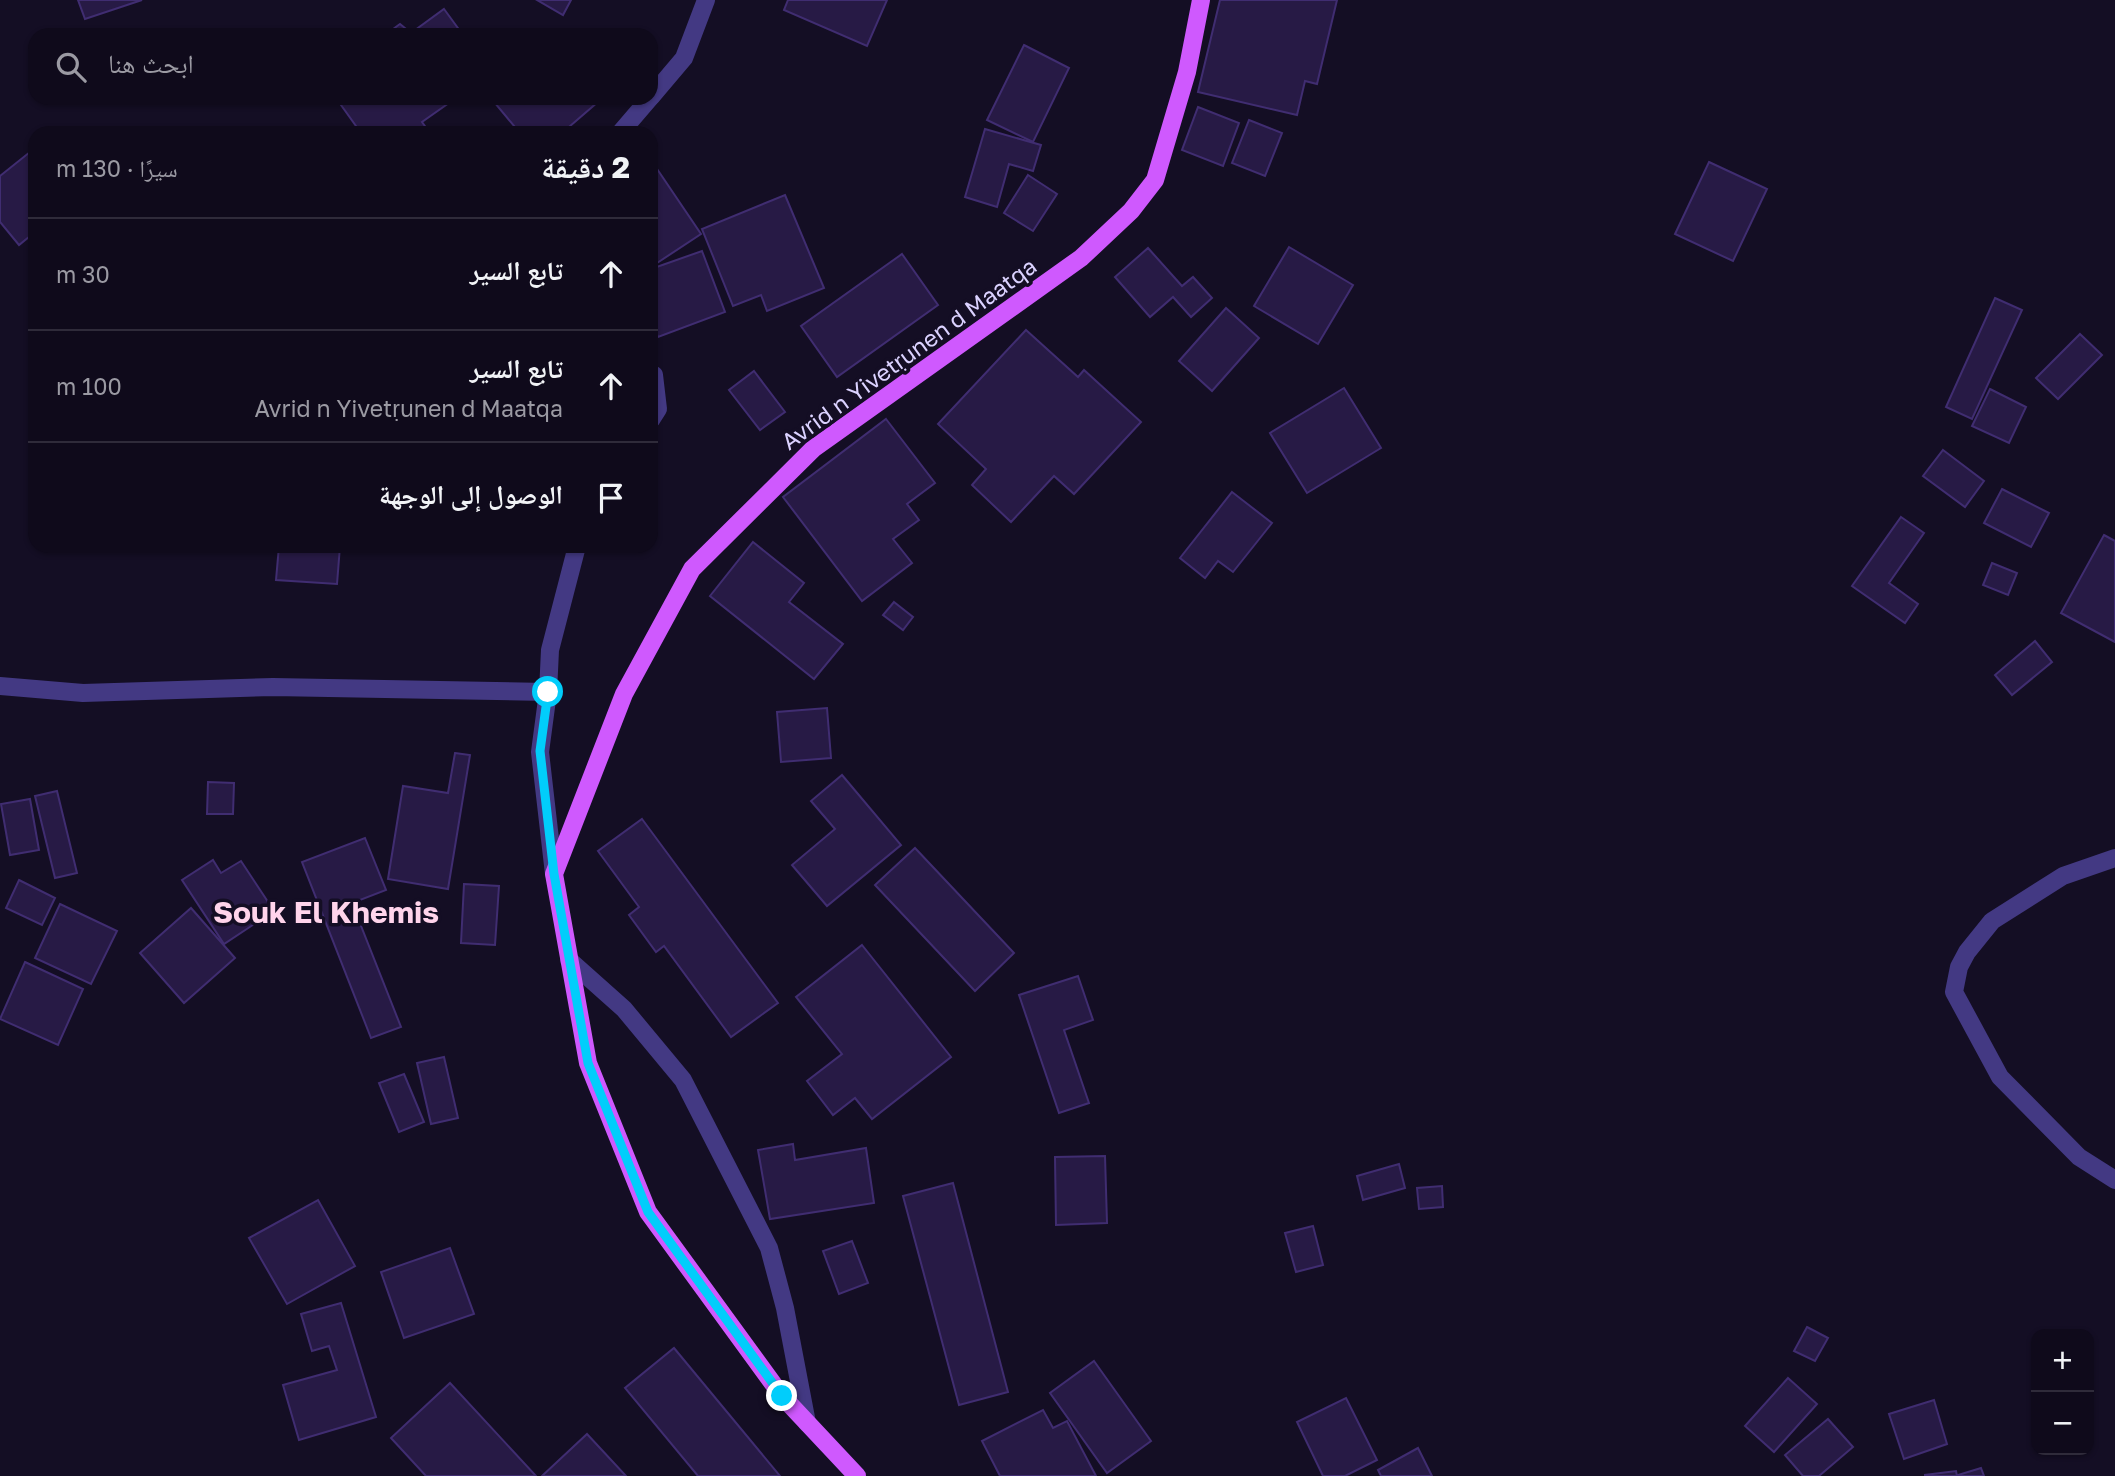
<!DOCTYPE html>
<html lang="ar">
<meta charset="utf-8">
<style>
:root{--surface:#0f0a1b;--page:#181324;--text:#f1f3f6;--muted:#9b9aa3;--line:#2f2b3a}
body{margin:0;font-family:"Golos Text","Noto Naskh Arabic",sans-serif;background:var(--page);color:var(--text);direction:rtl}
.controls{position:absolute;right:21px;bottom:21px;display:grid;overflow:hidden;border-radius:14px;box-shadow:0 2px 5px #0004}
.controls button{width:63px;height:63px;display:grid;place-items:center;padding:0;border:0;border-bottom:2px solid var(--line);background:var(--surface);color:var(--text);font:35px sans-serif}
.stop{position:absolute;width:21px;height:21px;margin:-16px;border:5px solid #01cdfb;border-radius:50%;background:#fff}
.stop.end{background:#01cdfb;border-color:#fff;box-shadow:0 2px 7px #0008}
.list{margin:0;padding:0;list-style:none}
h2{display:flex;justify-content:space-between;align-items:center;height:91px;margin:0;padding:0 28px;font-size:30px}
h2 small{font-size:23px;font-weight:400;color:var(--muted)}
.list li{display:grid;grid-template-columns:46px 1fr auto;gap:21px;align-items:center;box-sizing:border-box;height:112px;padding:0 28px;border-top:2px solid var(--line)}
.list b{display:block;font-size:26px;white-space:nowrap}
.list p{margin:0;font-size:23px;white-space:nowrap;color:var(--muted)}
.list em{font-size:23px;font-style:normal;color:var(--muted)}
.icon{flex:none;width:38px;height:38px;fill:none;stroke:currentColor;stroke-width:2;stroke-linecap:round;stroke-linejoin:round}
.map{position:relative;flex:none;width:2115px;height:1476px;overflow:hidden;direction:ltr}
.search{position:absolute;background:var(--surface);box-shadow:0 2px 5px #0004;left:28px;top:28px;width:630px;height:77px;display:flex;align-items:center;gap:18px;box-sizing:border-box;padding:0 24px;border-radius:21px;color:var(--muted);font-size:26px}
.panel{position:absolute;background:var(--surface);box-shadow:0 2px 5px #0004;left:28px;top:126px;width:630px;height:427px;border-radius:21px;direction:rtl}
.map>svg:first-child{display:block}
.building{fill:#271a45;stroke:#402d71;stroke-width:2}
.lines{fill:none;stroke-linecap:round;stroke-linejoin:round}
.minor{stroke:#433983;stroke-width:18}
.major{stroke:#cf59fe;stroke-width:18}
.route{stroke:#01cdfb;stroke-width:9}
.labels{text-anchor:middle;stroke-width:7;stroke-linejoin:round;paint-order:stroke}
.street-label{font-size:23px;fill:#dbd2ff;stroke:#140e24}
.district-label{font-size:30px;font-weight:bold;fill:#ffd4eb;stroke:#140e24}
</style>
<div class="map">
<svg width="2115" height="1476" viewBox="0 0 2115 1476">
<rect width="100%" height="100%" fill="#140e24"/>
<g class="building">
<path d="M 78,0 L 142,0 L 85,19 Z"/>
<path d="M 537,0 L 571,0 L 563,15 Z"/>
<path d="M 788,0 L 887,0 L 867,46 L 784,10 Z"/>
<path d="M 1220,0 L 1337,0 L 1317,84 L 1305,81 L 1297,115 L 1198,92 Z"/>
<path d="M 444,9 L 463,35 L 385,35 L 400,24 L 411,33 Z"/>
<path d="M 1024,45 L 1069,68 L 1033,142 L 987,120 Z"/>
<path d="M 336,98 L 456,98 L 422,122 L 430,133 L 361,133 Z"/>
<path d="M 499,98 L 597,98 L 599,101 L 562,133 L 520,133 L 494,102 Z"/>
<path d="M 1198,107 L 1239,123 L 1223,166 L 1182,150 Z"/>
<path d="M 1249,120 L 1282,133 L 1265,176 L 1232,163 Z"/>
<path d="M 985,129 L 1041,145 L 1033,171 L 1009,164 L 997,207 L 965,197 Z"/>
<path d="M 35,148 L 35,232 L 19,245 L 0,222 L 0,176 Z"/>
<path d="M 651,160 L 701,234 L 651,267 Z"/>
<path d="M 1709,162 L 1767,189 L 1733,261 L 1675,234 Z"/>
<path d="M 1028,175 L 1057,194 L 1033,231 L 1004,213 Z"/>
<path d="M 785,195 L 824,288 L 767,311 L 761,295 L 733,306 L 702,229 Z"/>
<path d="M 1289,247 L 1353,285 L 1318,344 L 1254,306 Z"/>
<path d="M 1148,248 L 1182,286 L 1193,277 L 1212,298 L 1191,317 L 1173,297 L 1150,317 L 1115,277 Z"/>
<path d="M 702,251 L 725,312 L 658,337 L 651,317 L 651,269 Z"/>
<path d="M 902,254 L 938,305 L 837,377 L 801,326 Z"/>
<path d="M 1995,298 L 2022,310 L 1972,419 L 1946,407 Z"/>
<path d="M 1226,308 L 1259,338 L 1212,391 L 1179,361 Z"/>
<path d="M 1026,330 L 1078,377 L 1084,370 L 1141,422 L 1074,494 L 1054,476 L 1011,522 L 972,485 L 986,469 L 938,424 Z"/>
<path d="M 2080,334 L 2102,355 L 2058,399 L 2036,378 Z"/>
<path d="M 754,371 L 785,412 L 760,430 L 729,390 Z"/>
<path d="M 1344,388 L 1381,448 L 1307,493 L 1270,433 Z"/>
<path d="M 1990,389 L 2026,407 L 2009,443 L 1972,426 Z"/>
<path d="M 886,419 L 935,483 L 907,504 L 919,520 L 893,539 L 912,563 L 862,601 L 783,497 Z"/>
<path d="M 1943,450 L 1984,481 L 1965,507 L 1923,476 Z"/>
<path d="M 2002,489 L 2049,513 L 2031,547 L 1984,523 Z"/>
<path d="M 1232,492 L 1272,523 L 1233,572 L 1218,561 L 1205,578 L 1180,558 Z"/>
<path d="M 1901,517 L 1924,533 L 1889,583 L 1918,604 L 1905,623 L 1852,586 Z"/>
<path d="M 2104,535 L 2115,541 L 2115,642 L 2061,613 Z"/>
<path d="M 753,542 L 804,583 L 789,602 L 843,644 L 814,679 L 710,596 Z"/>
<path d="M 279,546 L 340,546 L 337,584 L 276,580 Z"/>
<path d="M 1992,563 L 2017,573 L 2008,595 L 1983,585 Z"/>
<path d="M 894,602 L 913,617 L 903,630 L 883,615 Z"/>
<path d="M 2035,641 L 2052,662 L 2012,695 L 1995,675 Z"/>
<path d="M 827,708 L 831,758 L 781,762 L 777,712 Z"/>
<path d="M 455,753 L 470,755 L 448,889 L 388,879 L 403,786 L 448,793 Z"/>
<path d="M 842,775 L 901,845 L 827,906 L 792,865 L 835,829 L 811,801 Z"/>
<path d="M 208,782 L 234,783 L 233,814 L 207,814 Z"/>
<path d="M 57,791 L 77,873 L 55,878 L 35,796 Z"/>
<path d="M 30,799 L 39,850 L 10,855 L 1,804 Z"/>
<path d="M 642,819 L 778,1003 L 731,1037 L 664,946 L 656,952 L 629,915 L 639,907 L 598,851 Z"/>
<path d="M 365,838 L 386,890 L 352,903 L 401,1027 L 371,1038 L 302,862 Z"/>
<path d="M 915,848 L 1014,953 L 975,991 L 875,885 Z"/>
<path d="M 213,860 L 221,873 L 241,861 L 274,911 L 224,944 L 182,880 Z"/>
<path d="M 19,880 L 55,898 L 42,925 L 6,908 Z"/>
<path d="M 464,884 L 499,886 L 495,945 L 461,943 Z"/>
<path d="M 60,904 L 117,931 L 91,984 L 35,958 Z"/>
<path d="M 191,908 L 235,958 L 184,1003 L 140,953 Z"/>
<path d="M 862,945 L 951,1057 L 872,1119 L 855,1098 L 833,1115 L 807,1081 L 842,1054 L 796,997 Z"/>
<path d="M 25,962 L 83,989 L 58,1045 L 0,1019 Z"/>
<path d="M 1078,976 L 1093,1020 L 1064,1030 L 1089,1103 L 1059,1113 L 1019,995 Z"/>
<path d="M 444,1057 L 458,1118 L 431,1124 L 417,1063 Z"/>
<path d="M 404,1074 L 424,1122 L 399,1132 L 379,1083 Z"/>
<path d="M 793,1144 L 795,1160 L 866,1148 L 874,1203 L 770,1219 L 758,1150 Z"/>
<path d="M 1105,1156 L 1107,1223 L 1056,1225 L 1055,1157 Z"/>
<path d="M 1399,1164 L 1405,1188 L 1363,1200 L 1357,1176 Z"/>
<path d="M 953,1183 L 1008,1392 L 959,1405 L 903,1196 Z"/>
<path d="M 1442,1186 L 1443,1207 L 1419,1209 L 1417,1188 Z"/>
<path d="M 318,1200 L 355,1266 L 287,1304 L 249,1238 Z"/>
<path d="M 1313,1226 L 1323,1265 L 1296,1272 L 1285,1233 Z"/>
<path d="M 852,1241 L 868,1283 L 839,1294 L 823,1251 Z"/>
<path d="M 450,1248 L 474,1314 L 404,1338 L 381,1272 Z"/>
<path d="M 341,1303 L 376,1417 L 299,1440 L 283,1385 L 337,1370 L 329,1346 L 312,1351 L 301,1314 Z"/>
<path d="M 1807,1327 L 1828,1338 L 1815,1361 L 1794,1351 Z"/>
<path d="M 674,1348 L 780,1476 L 698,1476 L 625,1388 Z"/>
<path d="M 1094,1361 L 1151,1441 L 1107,1473 L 1050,1393 Z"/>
<path d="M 1788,1378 L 1817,1404 L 1774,1452 L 1745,1426 Z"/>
<path d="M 450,1383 L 536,1476 L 426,1476 L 391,1438 Z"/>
<path d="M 1346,1398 L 1377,1460 L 1345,1476 L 1323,1476 L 1297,1422 Z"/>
<path d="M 1934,1400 L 1947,1444 L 1904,1459 L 1889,1414 Z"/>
<path d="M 1043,1410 L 1053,1428 L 1067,1421 L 1096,1476 L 1000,1476 L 982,1441 Z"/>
<path d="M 1828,1419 L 1853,1447 L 1819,1476 L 1803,1476 L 1785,1455 Z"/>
<path d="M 587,1434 L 626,1476 L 542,1476 Z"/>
<path d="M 1418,1448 L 1432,1476 L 1381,1476 L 1378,1470 Z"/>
<path d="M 1981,1468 L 1984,1476 L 1958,1476 L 1958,1475 Z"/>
<path d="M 1956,1471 L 1957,1476 L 1925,1476 L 1925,1475 Z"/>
</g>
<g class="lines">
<g class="minor">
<path d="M 651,97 L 684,58 L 706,0"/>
<path d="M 620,133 L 650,98"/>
<path d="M 651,373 L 654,375 L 658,409 L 651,420"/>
<path d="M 0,686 L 83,693 L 273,687 L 548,692"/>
<path d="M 2115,858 L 2063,876 L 1992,921 L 1967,952 L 1959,967 L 1954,992 L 2000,1077 L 2079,1157 L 2115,1180"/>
<path d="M 554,874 L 540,752 L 548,692 L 550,650 L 577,546"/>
<path d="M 569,960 L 624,1009 L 683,1080 L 769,1248 L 785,1308 L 807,1423"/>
</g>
<path class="major" d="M 857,1476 L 782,1396 L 648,1212 L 588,1063 L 554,874 L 624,694 L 692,569 L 813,449 L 1081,258 L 1131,211 L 1155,180 L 1187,72 L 1201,0"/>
</g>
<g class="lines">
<path class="route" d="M 548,692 L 540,751 L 554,874 L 588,1063 L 648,1212 L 782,1396"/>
</g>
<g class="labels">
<g class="street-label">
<text transform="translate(909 354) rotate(-36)" y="8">Avrid n Yivetṛunen d Maatqa</text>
</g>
<g class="district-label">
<text x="326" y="923">Souk El Khemis</text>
</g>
</g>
</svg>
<div class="controls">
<button>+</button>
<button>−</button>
</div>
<div class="stop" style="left:548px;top:692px"></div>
<div class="stop end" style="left:782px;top:1396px"></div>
<div class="search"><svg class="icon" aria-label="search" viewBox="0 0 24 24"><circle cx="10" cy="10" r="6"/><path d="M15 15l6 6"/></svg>ابحث هنا</div>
<section class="panel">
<h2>2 دقيقة<small>سيرًا · 130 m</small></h2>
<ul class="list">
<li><svg class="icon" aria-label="ahead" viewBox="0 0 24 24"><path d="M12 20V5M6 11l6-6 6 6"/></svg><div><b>تابع السير</b></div><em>30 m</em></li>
<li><svg class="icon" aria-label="ahead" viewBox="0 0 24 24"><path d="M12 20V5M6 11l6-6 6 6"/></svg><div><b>تابع السير</b><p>Avrid n Yivetṛunen d Maatqa</p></div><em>100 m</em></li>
<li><svg class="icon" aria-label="arrive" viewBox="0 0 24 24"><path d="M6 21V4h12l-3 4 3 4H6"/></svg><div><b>الوصول إلى الوجهة</b></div></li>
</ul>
</section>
</div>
